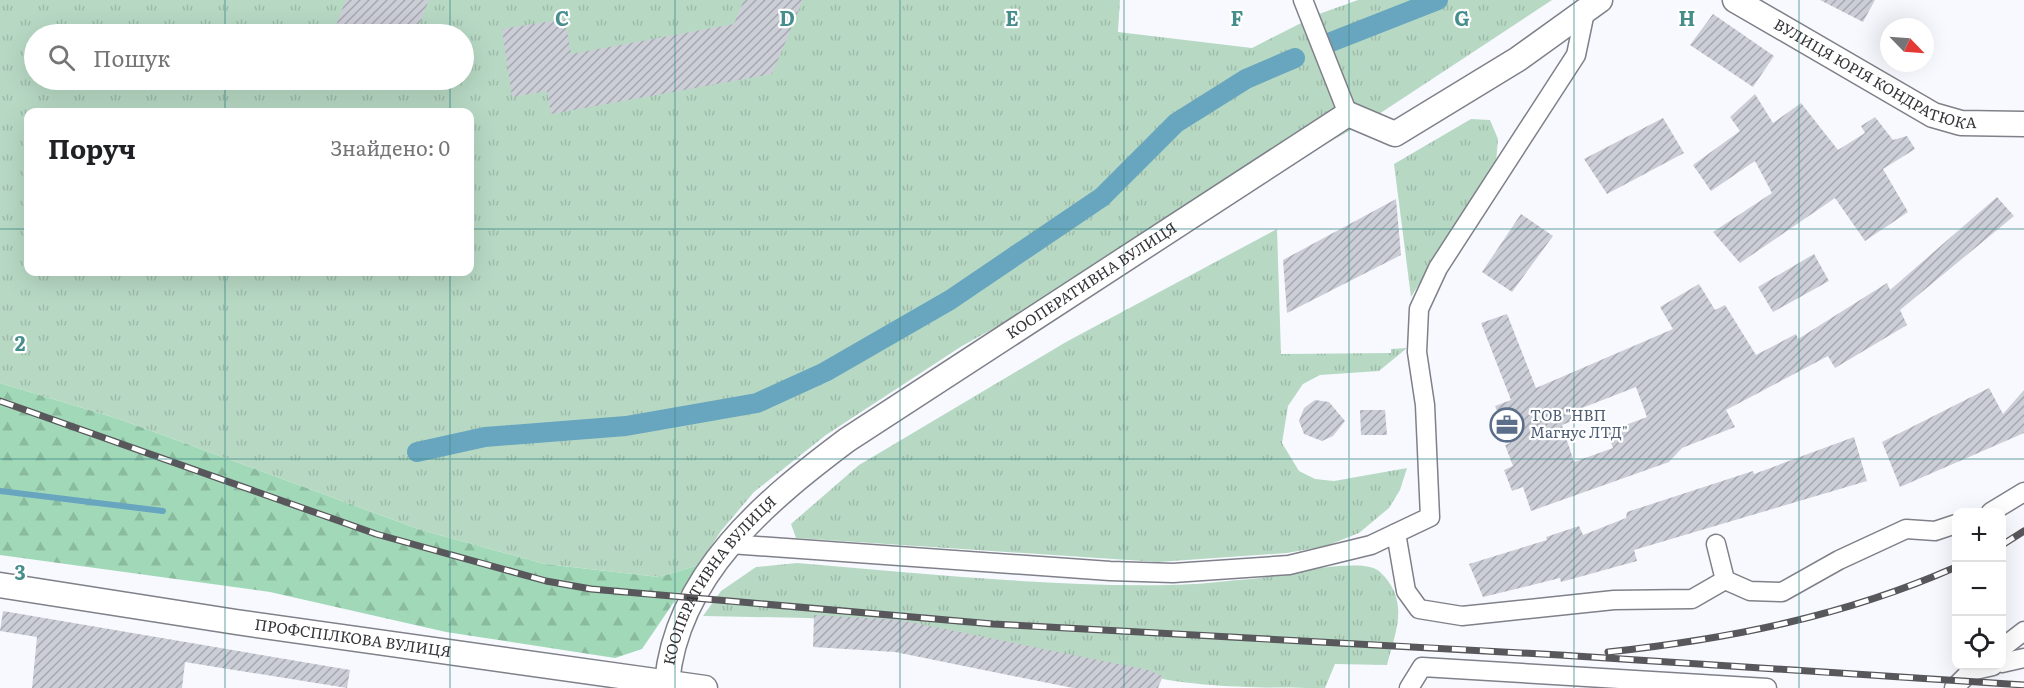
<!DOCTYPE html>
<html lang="uk">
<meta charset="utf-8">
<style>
:root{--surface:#fff;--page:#f2f2f2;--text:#202124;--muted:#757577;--line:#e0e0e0}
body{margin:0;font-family:Literata,serif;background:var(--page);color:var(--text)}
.controls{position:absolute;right:18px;bottom:18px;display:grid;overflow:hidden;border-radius:12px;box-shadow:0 6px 24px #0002}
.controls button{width:54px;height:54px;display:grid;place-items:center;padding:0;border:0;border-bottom:2px solid var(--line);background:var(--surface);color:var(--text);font:30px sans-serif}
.compass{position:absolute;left:1880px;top:18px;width:54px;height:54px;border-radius:50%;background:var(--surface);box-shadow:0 6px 24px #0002;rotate:115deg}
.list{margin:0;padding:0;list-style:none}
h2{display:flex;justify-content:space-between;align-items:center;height:78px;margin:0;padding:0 24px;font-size:26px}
h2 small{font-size:20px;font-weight:400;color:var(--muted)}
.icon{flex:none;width:33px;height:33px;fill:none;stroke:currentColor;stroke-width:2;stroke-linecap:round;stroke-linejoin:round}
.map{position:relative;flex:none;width:2024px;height:688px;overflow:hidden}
.search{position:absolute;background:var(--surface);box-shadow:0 6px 24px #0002;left:24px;top:24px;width:450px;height:66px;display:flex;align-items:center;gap:15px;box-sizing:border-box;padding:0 21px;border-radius:33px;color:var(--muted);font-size:22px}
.panel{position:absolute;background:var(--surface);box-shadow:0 6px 24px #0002;left:24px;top:108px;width:450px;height:168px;border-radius:12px}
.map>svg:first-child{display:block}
.grass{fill:url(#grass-tufts);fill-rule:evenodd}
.forest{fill:url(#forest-firs)}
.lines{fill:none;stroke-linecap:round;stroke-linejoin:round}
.stream{stroke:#68a5bf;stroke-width:6}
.canal{stroke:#68a5bf;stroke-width:20}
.building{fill:url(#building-hatch);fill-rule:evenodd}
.street-casing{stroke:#7f8089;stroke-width:21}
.secondary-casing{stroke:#7f8089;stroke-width:27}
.street{stroke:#fff;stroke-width:18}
.secondary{stroke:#fff;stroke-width:24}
.rail-casing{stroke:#58585c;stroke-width:7}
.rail{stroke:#fff;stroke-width:4.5;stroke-dasharray:14;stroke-linecap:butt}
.grid{fill:none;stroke:#468e8c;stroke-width:1.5;stroke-opacity:0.55}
.labels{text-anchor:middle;stroke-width:4.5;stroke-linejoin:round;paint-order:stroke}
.street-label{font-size:15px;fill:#353539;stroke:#fff}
.service-label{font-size:15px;fill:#4e5e75;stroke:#fff;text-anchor:start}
.grid-label{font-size:20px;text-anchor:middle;font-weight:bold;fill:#468e8c;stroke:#fff;stroke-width:4.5;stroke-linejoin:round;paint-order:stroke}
</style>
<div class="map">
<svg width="2024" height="688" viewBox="0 0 2024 688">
<defs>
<pattern id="grass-tufts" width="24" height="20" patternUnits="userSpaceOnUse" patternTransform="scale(1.5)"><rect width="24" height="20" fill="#b7d9c4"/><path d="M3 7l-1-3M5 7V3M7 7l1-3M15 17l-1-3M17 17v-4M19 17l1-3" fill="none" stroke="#9ebba9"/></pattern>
<pattern id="forest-firs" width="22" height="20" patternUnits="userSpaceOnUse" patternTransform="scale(1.5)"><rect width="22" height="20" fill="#a1d9b8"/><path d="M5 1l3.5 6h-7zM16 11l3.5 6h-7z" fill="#8bbb9f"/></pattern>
<pattern id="building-hatch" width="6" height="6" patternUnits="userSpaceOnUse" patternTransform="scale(1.5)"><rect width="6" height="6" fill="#ccced7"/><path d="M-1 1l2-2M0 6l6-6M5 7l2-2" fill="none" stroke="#a6a8af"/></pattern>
</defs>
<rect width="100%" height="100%" fill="#f8f9ff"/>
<g class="grass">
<path d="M 0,0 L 1120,0 L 1118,32 L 1252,48 L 1319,14 L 1358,0 L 1552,0 L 1376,116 L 962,346 L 826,435 L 754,492 L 721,531 L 699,565 L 659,577 L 545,564 L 421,530 L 119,419 L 0,383 ZM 34,34 L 464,34 L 464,80 L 34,80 ZM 28,112 L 470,112 L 470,272 L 28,272 Z"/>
<path d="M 1471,119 L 1490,120 L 1498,139 L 1496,163 L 1411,297 L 1394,164 Z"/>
<path d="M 1277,229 L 1281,354 L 1391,353 L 1391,349 L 1407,348 L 1379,371 L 1320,375 L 1303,384 L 1288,406 L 1282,443 L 1299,471 L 1315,479 L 1334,481 L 1407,468 L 1400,490 L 1389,508 L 1359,533 L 1326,546 L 1287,553 L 1158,562 L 796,538 L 791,524 L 859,465 L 1066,342 Z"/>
<path d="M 797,563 C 921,573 1045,587 1169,585 C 1196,585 1224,581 1251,579 C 1277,577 1363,555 1380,572 C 1410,600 1396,631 1387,665 L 1335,664 L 1325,688 C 1276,688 1189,688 1147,675 L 894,625 L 808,618 L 703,616 L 721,591 L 756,567 Z"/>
</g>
<path class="forest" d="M 0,383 L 119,419 L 421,530 L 545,564 L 659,577 L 699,565 L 642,649 L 615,658 L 446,632 L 270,592 L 0,555 Z"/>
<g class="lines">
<path class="stream" d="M 0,491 L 163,511"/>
<g class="canal">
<path d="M 1331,42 L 1438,0"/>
<path d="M 417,452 L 485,437 L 626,426 L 757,403 L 825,372 L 950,300 L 1102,197 L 1176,123 L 1246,79 L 1295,58"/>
</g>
</g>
<g class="building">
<path d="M 346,0 L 429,0 L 415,34 L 339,34 L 337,22 Z"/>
<path d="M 744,0 L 803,0 L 772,74 L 551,114 L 547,91 L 512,97 L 502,29 L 565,19 L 571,54 L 734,24 Z"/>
<path d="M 1820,0 L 1875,0 L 1863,22 Z"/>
<path d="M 1713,14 L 1774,56 L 1753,87 L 1690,45 Z"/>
<path d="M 1755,94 L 1773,123 L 1801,103 L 1838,150 L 1865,133 L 1861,126 L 1875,117 L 1893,140 L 1907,136 L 1915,149 L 1883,169 L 1908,212 L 1865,241 L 1835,198 L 1740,263 L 1713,232 L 1772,193 L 1755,161 L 1711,191 L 1693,165 L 1740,131 L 1730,117 Z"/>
<path d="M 1663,118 L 1684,153 L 1607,194 L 1584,159 Z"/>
<path d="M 1997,197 L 2014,216 L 1900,310 L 1907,325 L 1835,368 L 1828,356 L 1726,410 L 1735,427 L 1682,448 L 1669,462 L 1531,511 L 1523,487 L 1512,491 L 1504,470 L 1513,466 L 1505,445 L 1510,443 L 1495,406 L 1511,400 L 1481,323 L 1507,314 L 1536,388 L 1673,329 L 1660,307 L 1699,284 L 1715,310 L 1725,305 L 1756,355 L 1796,334 L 1798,339 L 1887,283 L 1890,290 ZM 1636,387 L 1647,417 L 1607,432 L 1613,448 L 1574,462 L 1562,425 L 1585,416 L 1582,408 Z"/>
<path d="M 1396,199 L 1401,255 L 1287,313 L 1283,260 Z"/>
<path d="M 1521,214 L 1553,236 L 1512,292 L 1482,272 Z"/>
<path d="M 1814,254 L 1829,281 L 1773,312 L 1758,287 Z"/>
<path d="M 1989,388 L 2003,414 L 2024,390 L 2024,433 L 1900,487 L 1882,442 Z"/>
<path d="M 1315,400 L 1329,402 L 1345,421 L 1333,436 L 1322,441 L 1304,434 L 1299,421 L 1304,408 Z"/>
<path d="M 1360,410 L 1385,410 L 1387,435 L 1361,435 Z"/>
<path d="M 1854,437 L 1867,481 L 1634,550 L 1637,561 L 1561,582 L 1560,578 L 1483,597 L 1469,564 L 1547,540 L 1546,537 L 1579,526 L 1583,535 L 1626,518 L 1627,512 L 1753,471 L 1754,474 Z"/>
<path d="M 3,611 L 350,670 L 347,688 L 185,662 L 182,688 L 32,688 L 37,637 L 0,631 Z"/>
<path d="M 814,615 L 900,620 L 1148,670 L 1163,676 L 1158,688 L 1073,688 L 895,652 L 813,647 Z"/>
</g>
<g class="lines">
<g class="street-casing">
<g id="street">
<path d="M 1303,0 L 1348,114"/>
<path d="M 1991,512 L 2024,492"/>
<path d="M 1396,533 L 1406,591 L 1419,609 L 1462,616 L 1614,600 L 1692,599 L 1725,580 L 1716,544"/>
<path d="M 730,544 L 1110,571 L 1173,573 L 1289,565 L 1371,545 L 1430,517 L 1425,405 L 1417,352 L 1419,309 L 1438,268 L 1576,55 L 1585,12"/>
<path d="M 1725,580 L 1750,591 L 1782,592 L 1839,560 L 1906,529 L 1935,531 L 1956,524"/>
<path d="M 2002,648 L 2024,631"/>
<path d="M 2002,663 L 2024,658"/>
<path d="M 1409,688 L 1422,667 L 1767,688"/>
<path d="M 1954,688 L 1971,671 L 1993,666"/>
</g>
</g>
<g class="secondary-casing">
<g id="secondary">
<path id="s1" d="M 1735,0 L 1933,115 L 1961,123 L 2024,124"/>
<path id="s2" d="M 0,585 L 236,622 L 705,688"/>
<path id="s3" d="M 667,682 C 677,574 767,500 847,440 L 1348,114 L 1395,134 L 1518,59 L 1600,0"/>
</g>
</g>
<use href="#street" class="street"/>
<use href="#secondary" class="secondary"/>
<g class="rail-casing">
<g id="rail">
<path d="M 0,401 L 376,534 L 546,581 L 591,589 L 993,624 L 1560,655 L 2024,685"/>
<path d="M 2002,545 L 2024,531"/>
<path d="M 1608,652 C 1729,639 1845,616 1956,567"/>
</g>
</g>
<use href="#rail" class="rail"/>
</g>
<path class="grid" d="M 225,0 L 225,34M 450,0 L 450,34M 675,0 L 675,688M 900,0 L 900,688M 1124,0 L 1124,688M 1349,0 L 1349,688M 1574,0 L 1574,688M 1799,0 L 1799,688M 225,80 L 225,112M 450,80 L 450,112M 0,229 L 28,229M 470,229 L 2024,229M 225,272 L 225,688M 450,272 L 450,688M 0,459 L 2024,459"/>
<defs>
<g id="office-ring" transform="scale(1.725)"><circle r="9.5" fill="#fff" stroke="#5c6f8a" stroke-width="1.5"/><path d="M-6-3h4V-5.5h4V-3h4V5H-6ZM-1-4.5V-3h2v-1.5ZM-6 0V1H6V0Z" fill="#5c6f8a"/></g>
</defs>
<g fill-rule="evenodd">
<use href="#office-ring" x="1507" y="425"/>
</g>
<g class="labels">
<g class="street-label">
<text dy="5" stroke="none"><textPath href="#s1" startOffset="160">ВУЛИЦЯ ЮРІЯ КОНДРАТЮКА</textPath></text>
<text dy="5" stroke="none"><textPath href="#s3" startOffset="603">КООПЕРАТИВНА ВУЛИЦЯ</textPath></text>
<text dy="5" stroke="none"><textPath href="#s3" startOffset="117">КООПЕРАТИВНА ВУЛИЦЯ</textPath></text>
<text dy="5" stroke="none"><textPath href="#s2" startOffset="357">ПРОФСПІЛКОВА ВУЛИЦЯ</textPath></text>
</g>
<g class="service-label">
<text x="1530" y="421">ТОВ "НВП<tspan x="1530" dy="17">Магнус ЛТД"</tspan></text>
</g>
</g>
<g class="grid-label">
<text x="562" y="26">C</text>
<text x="787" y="26">D</text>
<text x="1012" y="26">E</text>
<text x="1237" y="26">F</text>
<text x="1462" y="26">G</text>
<text x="1687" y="26">H</text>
<text x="20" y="351">2</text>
<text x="20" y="580">3</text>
</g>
</svg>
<div class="controls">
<button>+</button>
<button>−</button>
<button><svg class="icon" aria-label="locate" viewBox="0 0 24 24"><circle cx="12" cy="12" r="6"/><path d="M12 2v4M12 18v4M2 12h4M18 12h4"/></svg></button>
</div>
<svg class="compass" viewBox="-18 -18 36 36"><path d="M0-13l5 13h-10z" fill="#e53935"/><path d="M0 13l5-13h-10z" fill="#757577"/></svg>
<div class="search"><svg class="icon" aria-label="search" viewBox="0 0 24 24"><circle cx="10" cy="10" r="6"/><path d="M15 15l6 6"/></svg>Пошук</div>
<section class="panel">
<h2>Поруч<small>Знайдено: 0</small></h2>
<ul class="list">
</ul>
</section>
</div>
